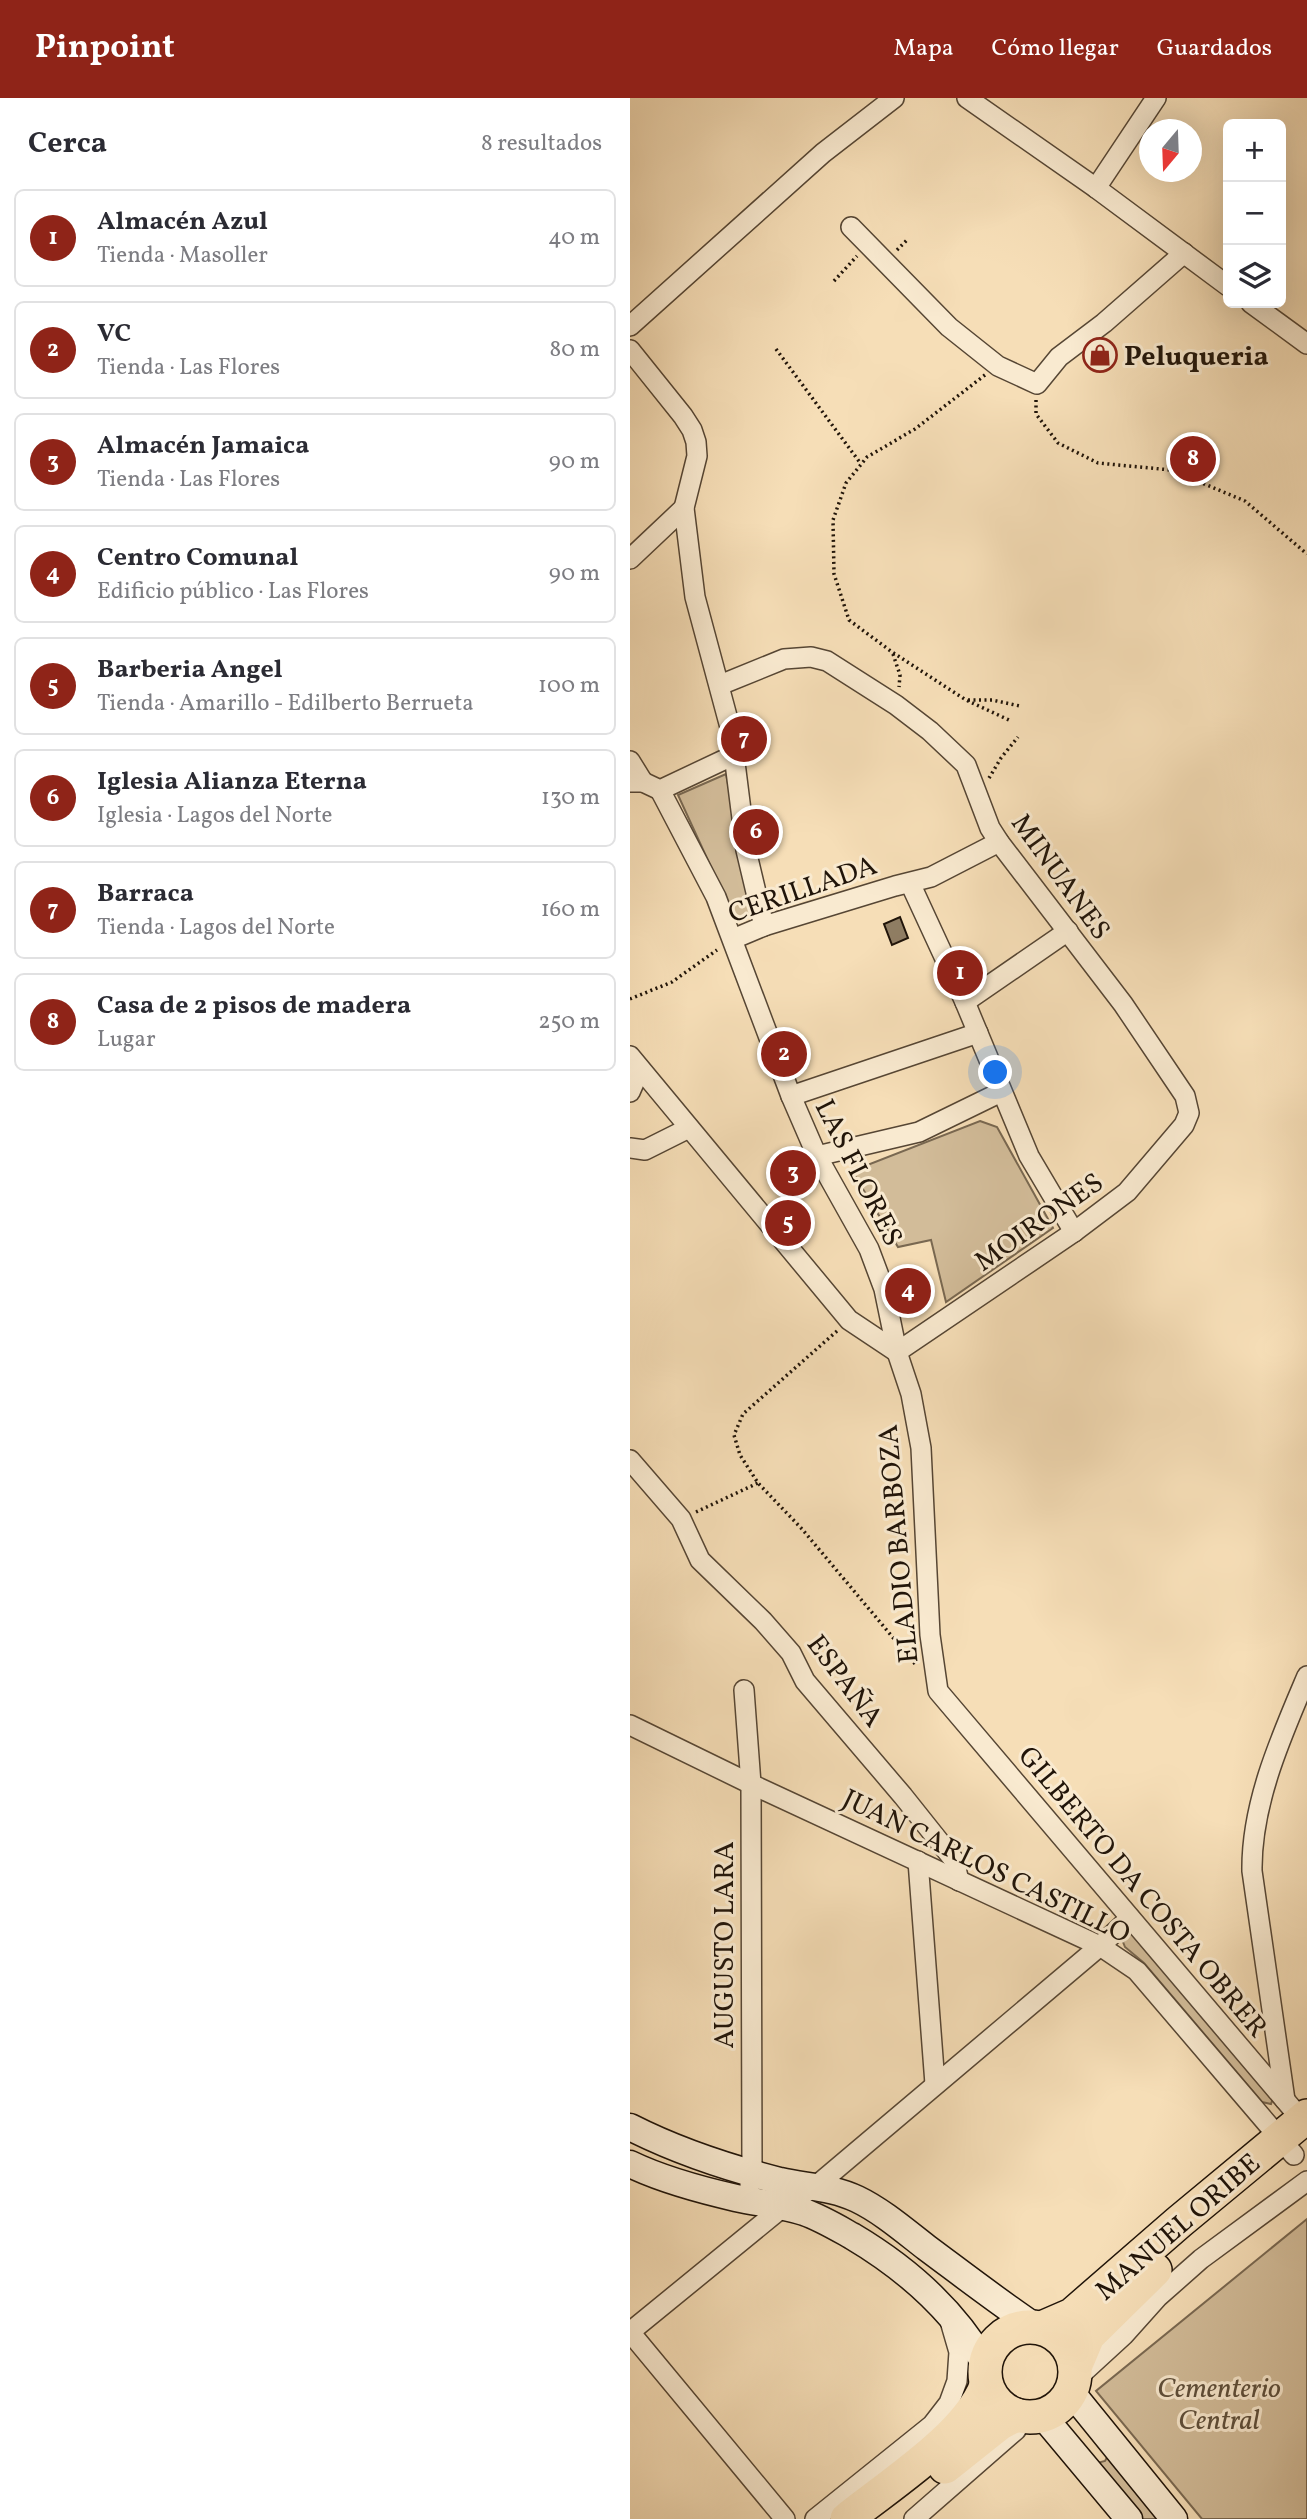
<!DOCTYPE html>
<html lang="es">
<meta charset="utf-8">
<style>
:root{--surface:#fff;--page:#f2f2f3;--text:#2b2b33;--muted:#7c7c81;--line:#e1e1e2;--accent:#8f2418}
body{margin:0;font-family:Vollkorn,serif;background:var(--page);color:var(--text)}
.controls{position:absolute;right:21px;top:21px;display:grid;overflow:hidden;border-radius:10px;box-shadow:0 7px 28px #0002}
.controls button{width:63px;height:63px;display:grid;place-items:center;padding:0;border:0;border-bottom:2px solid var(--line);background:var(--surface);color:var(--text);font:35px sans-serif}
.compass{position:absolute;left:509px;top:21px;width:63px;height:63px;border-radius:50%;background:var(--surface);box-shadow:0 7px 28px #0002;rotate:199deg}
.you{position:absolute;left:366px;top:975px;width:24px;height:24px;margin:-18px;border:5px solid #fff;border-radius:50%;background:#1a73e8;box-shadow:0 0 0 10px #1a73e833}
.badge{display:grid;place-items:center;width:46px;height:46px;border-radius:50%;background:var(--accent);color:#fff;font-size:23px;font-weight:700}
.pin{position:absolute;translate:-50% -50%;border:4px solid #fff;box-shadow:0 2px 7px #0006}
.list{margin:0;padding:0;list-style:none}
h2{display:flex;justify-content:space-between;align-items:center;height:91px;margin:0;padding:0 28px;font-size:30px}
h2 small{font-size:23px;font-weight:400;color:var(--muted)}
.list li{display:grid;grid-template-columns:46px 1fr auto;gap:21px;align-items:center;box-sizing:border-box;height:98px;margin:0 14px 14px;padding:0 14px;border:2px solid var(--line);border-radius:10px}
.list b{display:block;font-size:26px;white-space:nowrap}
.list p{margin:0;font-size:23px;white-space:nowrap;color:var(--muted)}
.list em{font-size:23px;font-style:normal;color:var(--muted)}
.icon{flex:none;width:38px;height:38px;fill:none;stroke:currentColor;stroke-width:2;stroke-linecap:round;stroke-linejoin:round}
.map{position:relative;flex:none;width:677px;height:2421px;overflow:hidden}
header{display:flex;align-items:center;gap:42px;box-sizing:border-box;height:98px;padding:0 35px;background:var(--accent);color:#fff}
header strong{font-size:33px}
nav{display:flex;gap:38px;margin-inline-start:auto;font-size:24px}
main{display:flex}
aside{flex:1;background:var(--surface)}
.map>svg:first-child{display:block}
.green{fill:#d2bc99;stroke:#796851;stroke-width:2}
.building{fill:#8f7d63;stroke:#201409;stroke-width:2}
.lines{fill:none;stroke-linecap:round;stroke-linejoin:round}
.street-casing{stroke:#564634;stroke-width:22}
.secondary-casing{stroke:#201409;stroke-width:29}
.highway-casing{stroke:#201409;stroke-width:36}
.path{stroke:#201409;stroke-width:3.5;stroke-dasharray:2 3.5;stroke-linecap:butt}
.street{stroke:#f9ead0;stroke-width:19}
.secondary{stroke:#f9ead0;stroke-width:26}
.highway{stroke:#f6deb7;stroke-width:33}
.labels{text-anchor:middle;stroke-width:6;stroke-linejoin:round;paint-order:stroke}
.poi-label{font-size:28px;font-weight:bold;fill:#201409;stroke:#f9ead0;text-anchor:start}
.street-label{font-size:28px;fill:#201409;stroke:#f9ead0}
.park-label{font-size:28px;font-style:italic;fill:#5e4f3b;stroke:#f9ead0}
</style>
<header>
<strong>Pinpoint</strong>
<nav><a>Mapa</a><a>Cómo llegar</a><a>Guardados</a></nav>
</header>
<main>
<aside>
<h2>Cerca<small>8 resultados</small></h2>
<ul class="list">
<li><span class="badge">1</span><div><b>Almacén Azul</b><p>Tienda · Masoller</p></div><em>40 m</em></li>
<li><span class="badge">2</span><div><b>VC</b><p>Tienda · Las Flores</p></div><em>80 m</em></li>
<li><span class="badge">3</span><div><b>Almacén Jamaica</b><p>Tienda · Las Flores</p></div><em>90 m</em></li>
<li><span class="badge">4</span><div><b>Centro Comunal</b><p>Edificio público · Las Flores</p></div><em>90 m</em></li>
<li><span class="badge">5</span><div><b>Barberia Angel</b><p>Tienda · Amarillo - Edilberto Berrueta</p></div><em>100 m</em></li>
<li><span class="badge">6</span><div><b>Iglesia Alianza Eterna</b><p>Iglesia · Lagos del Norte</p></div><em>130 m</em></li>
<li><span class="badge">7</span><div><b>Barraca</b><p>Tienda · Lagos del Norte</p></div><em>160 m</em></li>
<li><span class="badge">8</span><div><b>Casa de 2 pisos de madera</b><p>Lugar</p></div><em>250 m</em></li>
</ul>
</aside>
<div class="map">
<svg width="677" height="2421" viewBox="0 0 677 2421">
<rect width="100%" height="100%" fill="#f6deb7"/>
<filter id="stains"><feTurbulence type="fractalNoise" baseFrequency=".00286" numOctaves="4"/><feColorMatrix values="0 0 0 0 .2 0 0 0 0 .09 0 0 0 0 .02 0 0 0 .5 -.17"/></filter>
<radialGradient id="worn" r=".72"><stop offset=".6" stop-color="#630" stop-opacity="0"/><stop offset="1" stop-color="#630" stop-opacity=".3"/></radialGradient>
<g class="green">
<path d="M 96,676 L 123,812 L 110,821 L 103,817 L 48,697 Z"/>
<path d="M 350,1023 L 367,1029 L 423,1130 L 316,1204 L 301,1142 L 268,1149 L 222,1073 Z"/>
<path d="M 500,1836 L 505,1837 L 643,2000 L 641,2006 L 632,2004 L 514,1865 L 495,1849 L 493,1844 Z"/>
<path d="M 677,2121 L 677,2421 L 572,2421 L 466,2293 Z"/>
<path d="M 479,2356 L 532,2421 L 511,2421 L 467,2365 L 475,2363 Z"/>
</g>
<path class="building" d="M 270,819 L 278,840 L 262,847 L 254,826 Z"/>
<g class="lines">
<g class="street-casing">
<g id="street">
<path d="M 337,0 L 466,90 L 598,188"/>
<path d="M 466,90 L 526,0"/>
<path d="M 221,129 L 319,229 L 368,268 L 407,286 L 429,259 L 474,225 L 554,155"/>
<path d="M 621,205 L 677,246"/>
<path d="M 0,228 L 193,55 L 264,0"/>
<path d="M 0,252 L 53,318 L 62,332 L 66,344 L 67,358 L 54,410 L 65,499 L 101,633 L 116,752 L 134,828"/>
<path d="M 0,461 L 54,410"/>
<path d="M 90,587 L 154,561 L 181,559 L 197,563 L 266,607 L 300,633 L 336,667 L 360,730 L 369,744 L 493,906 L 555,998 L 559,1015 L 554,1027 L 497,1094 L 444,1134 L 267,1254"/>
<path d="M 0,663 L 13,684"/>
<path d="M 0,684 L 13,684 L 30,692 L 102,658"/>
<path d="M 30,692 L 86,799 L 161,998 L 187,1058 L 239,1151 L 254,1191 L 267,1254 L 281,1296 L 291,1350 L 300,1537 L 308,1593 L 677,2028"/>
<path d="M 280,785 L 335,904 L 399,1058 L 444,1134"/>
<path d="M 103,841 L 134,828 L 265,788 L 301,779 L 369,744"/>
<path d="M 335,904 L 438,833"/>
<path d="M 0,958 L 219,1222 L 267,1254"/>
<path d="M 0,994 L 10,971"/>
<path d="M 161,998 L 348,935"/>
<path d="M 0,1050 L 15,1052 L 59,1030"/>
<path d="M 187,1058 L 289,1034 L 371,994"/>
<path d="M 0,1362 L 51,1421 L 70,1462 L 133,1523 L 161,1555 L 175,1583 L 273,1698 L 324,1762 L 329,1783"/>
<path d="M 114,1592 L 121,1686 L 122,2075 L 120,2087"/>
<path d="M 0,1627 L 121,1686 L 470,1848 L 507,1873 L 664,2057"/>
<path d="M 288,1763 L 305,1986"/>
<path d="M 655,2002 L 622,1773 C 621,1706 651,1639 677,1578"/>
<path d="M 0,2234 L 153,2109 L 186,2088 L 470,1848 L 500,1820"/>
<path d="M 0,2234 L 155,2421"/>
<path d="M 446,2281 L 494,2237 L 528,2199 L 571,2161 L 677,2083"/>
<path d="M 185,2421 L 302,2327 L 319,2305 L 327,2283 L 329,2254 L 320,2223"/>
<path d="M 284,2421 L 386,2332"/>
</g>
</g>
<g class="secondary-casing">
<g id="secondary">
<path d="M 0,2029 C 47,2053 99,2070 150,2083 C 176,2089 202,2089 227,2101 C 252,2113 275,2133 297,2150 C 332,2176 367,2203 404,2228"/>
<path d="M 0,2066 C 33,2082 71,2092 106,2100 C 129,2105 152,2107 174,2114 C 191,2120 206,2129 222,2138 C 276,2170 323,2211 355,2266"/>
<path d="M 441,2294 L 544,2421"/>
<path d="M 412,2317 L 499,2421"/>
</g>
</g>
<g class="highway-casing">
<g id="highway">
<circle cx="400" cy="2274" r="45"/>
<path d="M 412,2230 L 442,2217 L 549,2124 L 677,2018"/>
<path d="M 445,2269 L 458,2238 L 525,2172"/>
<path d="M 315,2369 L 369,2326 L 386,2317"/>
<path d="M 217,2421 C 259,2387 337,2338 356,2288"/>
</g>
</g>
<g class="path">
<path d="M 267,152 L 277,142"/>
<path d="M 204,183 L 227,158"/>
<path d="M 146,251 L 231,366"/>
<path d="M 355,277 L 285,331 L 237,359 L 216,385 L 203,422 L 204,476 L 219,522 L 262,554 L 336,602 L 379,622"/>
<path d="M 406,302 L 406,316 L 428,345 L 468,365 L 541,372 L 615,403 L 677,456"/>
<path d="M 263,556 L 270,577 L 269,589"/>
<path d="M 338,602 L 362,602 L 390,608"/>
<path d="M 359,680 L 371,660 L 388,639"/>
<path d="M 0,901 L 42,884 L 87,852"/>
<path d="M 207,1233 L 113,1316 L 104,1337 L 110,1357 L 128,1385 L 172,1431 L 286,1567"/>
<path d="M 66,1414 L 128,1385"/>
</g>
<use href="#street" class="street"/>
<use href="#secondary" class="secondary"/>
<use href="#highway" class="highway"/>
</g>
<defs>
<g id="shop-ring" transform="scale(1.75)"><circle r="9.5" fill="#f9ead0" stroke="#8f2418" stroke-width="1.5"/><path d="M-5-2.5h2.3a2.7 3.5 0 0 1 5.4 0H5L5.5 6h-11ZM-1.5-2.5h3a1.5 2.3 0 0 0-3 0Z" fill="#8f2418"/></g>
</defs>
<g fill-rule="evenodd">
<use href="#shop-ring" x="470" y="257"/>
</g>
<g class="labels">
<g class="poi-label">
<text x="494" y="267">Peluqueria</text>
</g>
<g class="street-label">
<text transform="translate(432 778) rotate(54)" y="10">MINUANES</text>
<text transform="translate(172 790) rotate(-19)" y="10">CERILLADA</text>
<text transform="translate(230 1074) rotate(63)" y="10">LAS FLORES</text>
<text transform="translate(408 1123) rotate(-35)" y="10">MOIRONES</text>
<text transform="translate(267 1446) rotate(-95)" y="10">ELADIO BARBOZA</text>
<text transform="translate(216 1582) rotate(53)" y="10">ESPAÑA</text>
<text transform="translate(357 1767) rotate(26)" y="10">JUAN CARLOS CASTILLO</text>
<text transform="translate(514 1793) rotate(50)" y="10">GILBERTO DA COSTA OBRER</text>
<text transform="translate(93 1847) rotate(-90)" y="10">AUGUSTO LARA</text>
<text transform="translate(547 2128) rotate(-41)" y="10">MANUEL ORIBE</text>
</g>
<g class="park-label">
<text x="589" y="2299">Cementerio<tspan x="589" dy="32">Central</tspan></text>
</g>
</g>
<rect width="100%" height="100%" filter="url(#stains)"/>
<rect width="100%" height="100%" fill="url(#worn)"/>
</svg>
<div class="controls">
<button>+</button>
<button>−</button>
<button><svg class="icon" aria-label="layers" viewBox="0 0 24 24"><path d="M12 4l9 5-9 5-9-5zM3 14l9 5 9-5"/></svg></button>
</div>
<svg class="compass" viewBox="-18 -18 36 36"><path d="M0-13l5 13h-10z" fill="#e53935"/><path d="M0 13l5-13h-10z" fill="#7c7c81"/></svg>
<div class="you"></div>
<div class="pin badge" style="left:330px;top:875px">1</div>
<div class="pin badge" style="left:154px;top:956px">2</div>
<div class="pin badge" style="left:163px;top:1075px">3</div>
<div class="pin badge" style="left:278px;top:1193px">4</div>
<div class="pin badge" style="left:158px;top:1125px">5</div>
<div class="pin badge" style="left:126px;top:734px">6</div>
<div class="pin badge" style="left:114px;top:641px">7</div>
<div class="pin badge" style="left:563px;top:361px">8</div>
</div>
</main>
